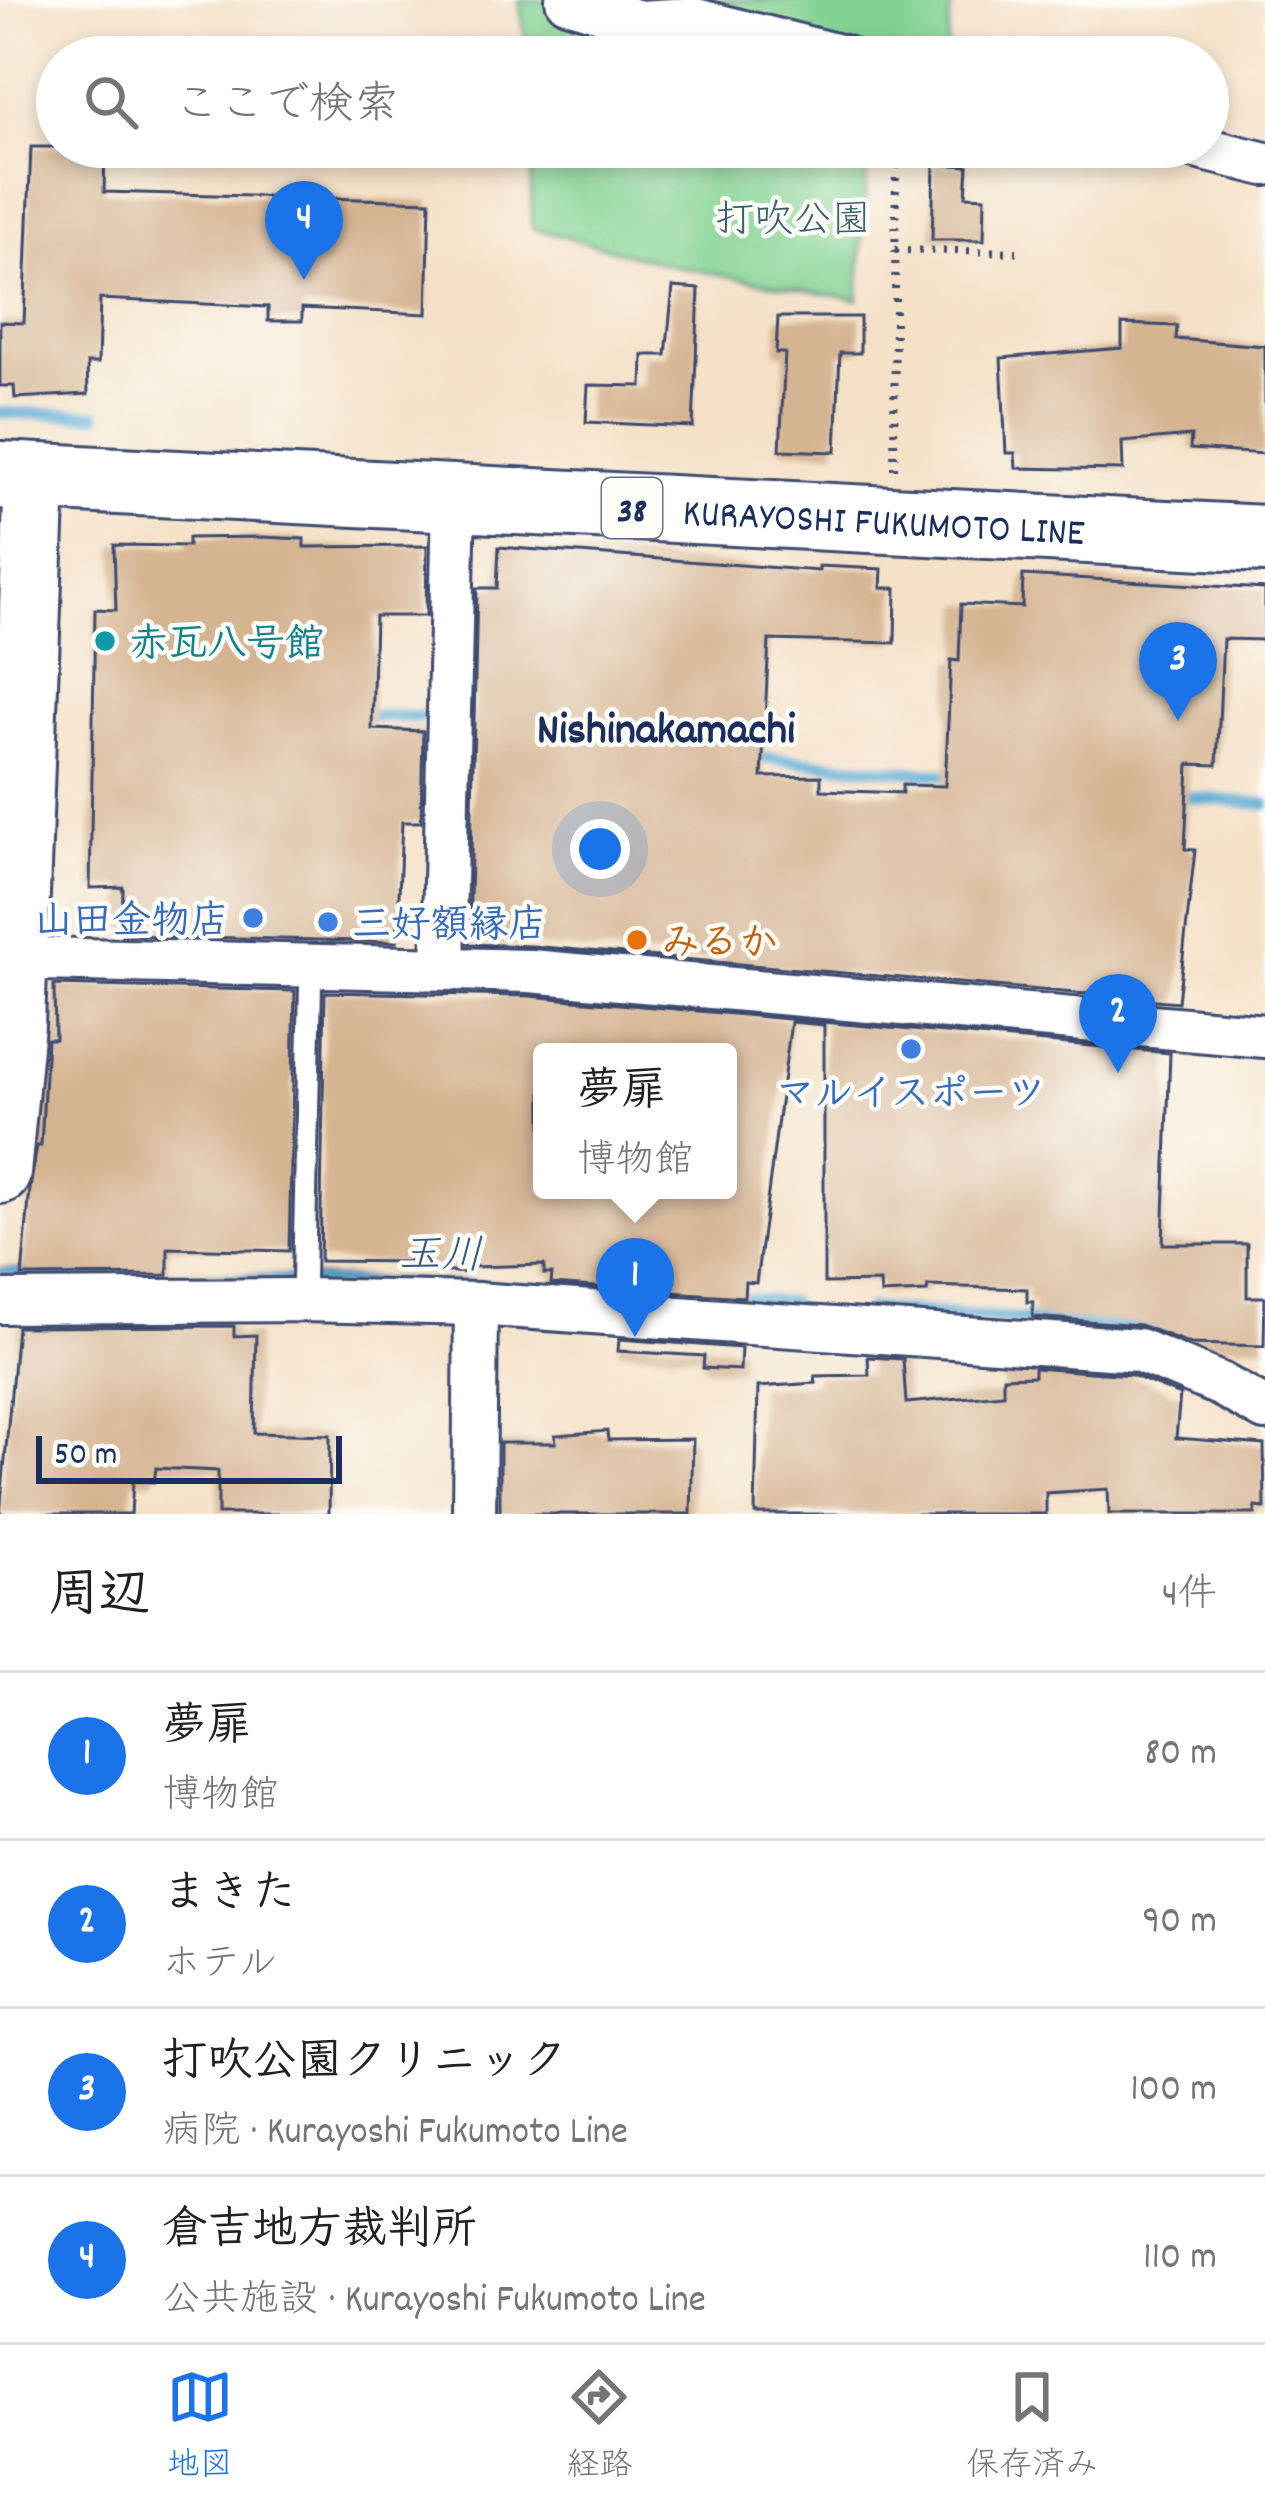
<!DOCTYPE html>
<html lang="ja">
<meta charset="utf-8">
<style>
:root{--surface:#fff;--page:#f6f6f6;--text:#202124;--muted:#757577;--line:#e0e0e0;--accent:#1a73e8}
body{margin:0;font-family:Dekko,"Klee One",sans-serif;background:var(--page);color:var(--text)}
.scale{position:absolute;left:36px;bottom:30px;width:306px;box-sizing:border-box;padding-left:12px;border:6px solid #1b2f5e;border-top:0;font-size:33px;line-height:42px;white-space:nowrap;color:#1b2f5e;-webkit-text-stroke:9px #fdfcf7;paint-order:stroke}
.you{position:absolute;left:600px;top:849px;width:42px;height:42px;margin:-30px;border:9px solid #fff;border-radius:50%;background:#1a73e8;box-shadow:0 0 0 18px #1a73e833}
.badge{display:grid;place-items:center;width:78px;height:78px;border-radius:50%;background:var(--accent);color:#fff;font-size:39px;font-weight:700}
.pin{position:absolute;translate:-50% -99px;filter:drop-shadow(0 3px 6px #0008)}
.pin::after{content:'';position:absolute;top:63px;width:42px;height:36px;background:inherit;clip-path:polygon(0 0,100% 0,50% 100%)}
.popup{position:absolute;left:533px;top:1043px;width:204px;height:156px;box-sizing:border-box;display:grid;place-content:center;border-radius:12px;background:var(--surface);filter:drop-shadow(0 3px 9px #0005);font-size:39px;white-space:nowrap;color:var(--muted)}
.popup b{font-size:45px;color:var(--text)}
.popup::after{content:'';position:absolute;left:50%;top:100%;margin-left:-24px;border:24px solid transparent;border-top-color:var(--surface)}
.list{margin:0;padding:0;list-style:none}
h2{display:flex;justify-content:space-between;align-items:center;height:156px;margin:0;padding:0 48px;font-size:51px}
h2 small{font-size:39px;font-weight:400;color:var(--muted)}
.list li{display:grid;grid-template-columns:78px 1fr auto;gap:36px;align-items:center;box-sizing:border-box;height:168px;padding:0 48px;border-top:3px solid var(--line)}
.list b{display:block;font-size:45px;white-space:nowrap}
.list p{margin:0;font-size:39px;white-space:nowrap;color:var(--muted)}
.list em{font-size:39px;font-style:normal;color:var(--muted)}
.icon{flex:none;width:66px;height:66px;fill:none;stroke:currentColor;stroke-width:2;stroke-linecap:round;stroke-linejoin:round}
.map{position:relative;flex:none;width:1265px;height:1514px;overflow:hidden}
.search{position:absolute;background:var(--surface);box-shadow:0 6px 18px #0003;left:36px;right:36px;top:36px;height:132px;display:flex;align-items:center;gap:30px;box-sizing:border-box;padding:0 42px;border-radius:66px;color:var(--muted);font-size:45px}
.sheet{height:828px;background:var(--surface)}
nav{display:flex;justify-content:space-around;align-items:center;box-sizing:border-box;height:168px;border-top:3px solid var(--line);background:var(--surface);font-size:33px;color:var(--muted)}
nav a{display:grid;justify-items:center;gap:6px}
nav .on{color:var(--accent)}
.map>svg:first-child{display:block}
.green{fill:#81d191;stroke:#4e8078;stroke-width:3}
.water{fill:#5aabd5;stroke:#3a6d9a;stroke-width:3}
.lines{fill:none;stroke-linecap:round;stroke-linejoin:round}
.stream{stroke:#5aabd5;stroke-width:12}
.building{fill:#d5b492;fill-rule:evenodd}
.lane-casing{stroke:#3c4a6e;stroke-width:27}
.street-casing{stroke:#3c4a6e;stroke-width:48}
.secondary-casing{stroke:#3c4a6e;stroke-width:66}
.primary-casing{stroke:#3c4a6e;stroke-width:72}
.path{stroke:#3c4a6e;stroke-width:8;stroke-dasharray:3 9;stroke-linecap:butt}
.lane{stroke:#fff;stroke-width:21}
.street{stroke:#fff;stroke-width:42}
.secondary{stroke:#fff;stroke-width:60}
.primary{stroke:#fff;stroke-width:66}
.culture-dot{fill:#0f9aa8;stroke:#fdfcf7;stroke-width:4.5}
.shop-dot{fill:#3f7fe0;stroke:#fdfcf7;stroke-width:4.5}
.food-dot{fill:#e8710a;stroke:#fdfcf7;stroke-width:4.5}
.labels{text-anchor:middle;stroke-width:9;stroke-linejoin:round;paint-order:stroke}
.shield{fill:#fdfcf7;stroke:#5f6c8c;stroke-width:3}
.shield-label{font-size:36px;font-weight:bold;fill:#1b2f5e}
.park-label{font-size:39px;fill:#3a606d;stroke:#fdfcf7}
.street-label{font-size:39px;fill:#1b2f5e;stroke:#fdfcf7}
.culture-label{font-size:39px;font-weight:bold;fill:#0d838f;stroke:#fdfcf7;text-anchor:start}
.shop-label{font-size:39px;font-weight:bold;fill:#366cbe;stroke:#fdfcf7;text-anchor:end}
.food-label{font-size:39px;font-weight:bold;fill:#c56008;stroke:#fdfcf7;text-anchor:start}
.water-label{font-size:42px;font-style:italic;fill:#315a88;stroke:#fdfcf7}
.quarter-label{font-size:45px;font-weight:bold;fill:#1b2f5e;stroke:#fdfcf7}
</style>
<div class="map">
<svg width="1265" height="1514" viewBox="0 0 1265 1514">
<rect width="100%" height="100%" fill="#fdfcf7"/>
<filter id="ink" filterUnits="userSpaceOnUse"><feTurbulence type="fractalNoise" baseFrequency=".00833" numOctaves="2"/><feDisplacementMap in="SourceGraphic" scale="24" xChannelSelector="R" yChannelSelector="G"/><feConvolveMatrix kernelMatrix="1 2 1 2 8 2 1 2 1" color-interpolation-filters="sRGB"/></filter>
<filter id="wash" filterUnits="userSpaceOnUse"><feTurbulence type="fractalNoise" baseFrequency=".004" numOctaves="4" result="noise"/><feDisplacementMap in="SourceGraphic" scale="48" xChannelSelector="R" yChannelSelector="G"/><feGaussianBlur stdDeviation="2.7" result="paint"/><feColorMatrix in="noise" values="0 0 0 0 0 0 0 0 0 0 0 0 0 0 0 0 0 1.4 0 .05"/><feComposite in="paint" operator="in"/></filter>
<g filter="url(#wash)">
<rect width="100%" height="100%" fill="#f4e1c7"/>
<g class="green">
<path d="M 519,0 L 951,0 L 947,54 L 940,57 L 528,57 Z"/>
<path d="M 530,147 L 868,147 L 858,300 L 678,267 L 532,228 Z"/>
</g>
<path class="water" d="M 0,1268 L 661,1287 L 662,1294 L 0,1278 Z"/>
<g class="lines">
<g class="stream">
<path d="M 1,413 L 96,415"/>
<path d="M 359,716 L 424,717"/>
<path d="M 746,756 L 959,776"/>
<path d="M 1177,796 L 1265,804"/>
<path d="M 691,1293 L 790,1302"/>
<path d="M 870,1309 L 1141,1328 L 1265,1377"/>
</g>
</g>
<g id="blocks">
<g class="building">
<path d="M 31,147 L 105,147 L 104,192 L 430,201 L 427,314 L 302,308 L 302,321 L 268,321 L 268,307 L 100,299 L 98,363 L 87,363 L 88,394 L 15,398 L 14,386 L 0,386 L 0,322 L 24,323 Z"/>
<path d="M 934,164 L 968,166 L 966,196 L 985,197 L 984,240 L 932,240 Z"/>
<path d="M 673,287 L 699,289 L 693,427 L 586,422 L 588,385 L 642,386 L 643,355 L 666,355 Z"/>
<path d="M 778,317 L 860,317 L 860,353 L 840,353 L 836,452 L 780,450 L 785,353 L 776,353 Z"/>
<path d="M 1122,324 L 1177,326 L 1176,339 L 1265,346 L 1265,454 L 1190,449 L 1191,436 L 1122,442 L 1123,470 L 1016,468 L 1015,453 L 1006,453 L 1001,358 L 1122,348 Z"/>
<path d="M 262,537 L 304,539 L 304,547 L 427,546 L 426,616 L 375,616 L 372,729 L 423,731 L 421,822 L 402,822 L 397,942 L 122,935 L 123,887 L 90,888 L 95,609 L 116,610 L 114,545 L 188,546 L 188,538 Z"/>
<path d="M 499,547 L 819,571 L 819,566 L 882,569 L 881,588 L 896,588 L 895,643 L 769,640 L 762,777 L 821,776 L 821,790 L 902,793 L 902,785 L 945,786 L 951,660 L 959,661 L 961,604 L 1022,607 L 1023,575 L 1265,589 L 1265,640 L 1223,639 L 1217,765 L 1189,764 L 1185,849 L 1195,850 L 1178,1002 L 532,946 L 469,944 L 477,588 L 497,588 Z"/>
<path d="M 54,985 L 295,991 L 289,1251 L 168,1248 L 168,1275 L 22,1276 L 30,1189 L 37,1146 L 41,1146 L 47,1039 L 55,1039 Z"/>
<path d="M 325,992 L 529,996 L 1170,1053 L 1163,1244 L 1247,1244 L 1247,1297 L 1265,1297 L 1264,1346 L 1191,1344 L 1140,1325 L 1033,1317 L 1033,1302 L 1027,1302 L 1027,1289 L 928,1286 L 927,1292 L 881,1294 L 880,1282 L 824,1283 L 824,1025 L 791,1022 L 756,1283 L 745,1282 L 744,1297 L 551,1284 L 552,1274 L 544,1274 L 544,1265 L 472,1267 L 471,1273 L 412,1270 L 412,1262 L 320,1261 ZM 542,1052 L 728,1052 L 728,1190 L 542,1190 Z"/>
<path d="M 234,1326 L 234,1336 L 256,1335 L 254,1433 L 330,1435 L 329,1514 L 218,1514 L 218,1471 L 156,1468 L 154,1482 L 133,1481 L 131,1514 L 0,1514 L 17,1327 Z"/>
<path d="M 619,1339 L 741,1348 L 740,1370 L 703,1368 L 704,1356 L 618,1351 Z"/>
<path d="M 868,1357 L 903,1359 L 906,1403 L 1003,1394 L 1003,1377 L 1034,1376 L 1034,1368 L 1132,1375 L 1180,1395 L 1176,1438 L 1264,1445 L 1265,1508 L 1255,1507 L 1255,1514 L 1109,1514 L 1108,1489 L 1046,1493 L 1046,1514 L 755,1514 L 758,1387 L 816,1383 L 815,1376 L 869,1375 Z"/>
<path d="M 607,1431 L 608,1440 L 693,1439 L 691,1514 L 500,1514 L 500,1443 L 556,1443 L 555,1435 Z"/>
</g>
</g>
</g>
<g filter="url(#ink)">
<use href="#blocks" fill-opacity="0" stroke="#3c4a6e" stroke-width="3"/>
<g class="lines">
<g class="lane-casing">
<path id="lane" d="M 303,1300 L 311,964"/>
</g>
<g class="street-casing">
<g id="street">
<path d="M 567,0 L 639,22 L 692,19 L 843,57"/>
<path d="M 1196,147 L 1265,164"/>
<path d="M 0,958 L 530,971 L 1265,1036"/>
<path d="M 443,968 L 454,499"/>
<path d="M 0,1302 L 303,1300 L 476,1304 L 1138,1350 L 1220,1384 L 1265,1409"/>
<path d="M 474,1514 L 476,1304"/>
</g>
</g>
<g class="secondary-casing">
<path id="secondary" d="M 0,1173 L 14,1024 L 35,476"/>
</g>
<g class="primary-casing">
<g id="primary">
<path id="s1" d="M 0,475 L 1265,539"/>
</g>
</g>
<g class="path">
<path d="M 895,250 L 1017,252"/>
<path d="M 894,469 L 896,147"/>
</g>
<use href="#lane" class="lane"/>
<use href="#street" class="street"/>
<use href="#secondary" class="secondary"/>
<use href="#primary" class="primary"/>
</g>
</g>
<circle class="culture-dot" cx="105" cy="641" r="12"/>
<g class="shop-dot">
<circle cx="253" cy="918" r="12"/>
<circle cx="328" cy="922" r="12"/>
<circle cx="911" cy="1049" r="12"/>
</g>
<circle class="food-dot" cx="637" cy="940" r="12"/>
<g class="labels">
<rect class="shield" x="602" y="478" width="60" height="60" rx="9"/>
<g class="shield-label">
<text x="632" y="521">38</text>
</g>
<g class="park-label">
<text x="793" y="231">打吹公園</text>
</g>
<g class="street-label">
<text dy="14" stroke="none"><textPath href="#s1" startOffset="885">KURAYOSHI FUKUMOTO LINE</textPath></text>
</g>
<g class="culture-label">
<text x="129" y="655">赤瓦八号館</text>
</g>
<g class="shop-label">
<text x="229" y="932">山田金物店</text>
<text x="352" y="936" text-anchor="start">三好額縁店</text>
<text x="911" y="1105" text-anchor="middle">マルイスポーツ</text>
</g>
<g class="food-label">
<text x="661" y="954">みるか</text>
</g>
<g class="water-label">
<text transform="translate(441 1252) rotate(1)" y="15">玉川</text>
</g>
<g class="quarter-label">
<text x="666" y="742">Nishinakamachi</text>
</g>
</g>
</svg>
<div class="scale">50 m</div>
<div class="you"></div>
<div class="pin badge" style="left:635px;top:1337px">1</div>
<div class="popup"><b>夢扉</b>博物館</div>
<div class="pin badge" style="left:1118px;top:1073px">2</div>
<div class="pin badge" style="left:1178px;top:721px">3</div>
<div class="pin badge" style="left:304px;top:280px">4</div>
<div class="search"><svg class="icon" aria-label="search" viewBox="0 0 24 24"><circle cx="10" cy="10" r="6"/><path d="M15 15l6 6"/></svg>ここで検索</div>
</div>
<section class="sheet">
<h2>周辺<small>4件</small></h2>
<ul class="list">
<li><span class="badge">1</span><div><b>夢扉</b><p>博物館</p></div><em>80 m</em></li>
<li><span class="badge">2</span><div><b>まきた</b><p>ホテル</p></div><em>90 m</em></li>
<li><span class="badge">3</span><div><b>打吹公園クリニック</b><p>病院 · Kurayoshi Fukumoto Line</p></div><em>100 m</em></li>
<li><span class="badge">4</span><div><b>倉吉地方裁判所</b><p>公共施設 · Kurayoshi Fukumoto Line</p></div><em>110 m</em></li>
</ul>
</section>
<nav>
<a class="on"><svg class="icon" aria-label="map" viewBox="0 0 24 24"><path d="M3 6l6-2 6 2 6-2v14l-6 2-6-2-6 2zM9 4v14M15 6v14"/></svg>地図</a>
<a><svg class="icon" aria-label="directions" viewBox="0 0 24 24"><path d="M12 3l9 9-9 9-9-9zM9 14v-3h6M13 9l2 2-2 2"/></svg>経路</a>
<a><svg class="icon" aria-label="saved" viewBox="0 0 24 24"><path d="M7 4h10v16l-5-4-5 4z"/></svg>保存済み</a>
</nav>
